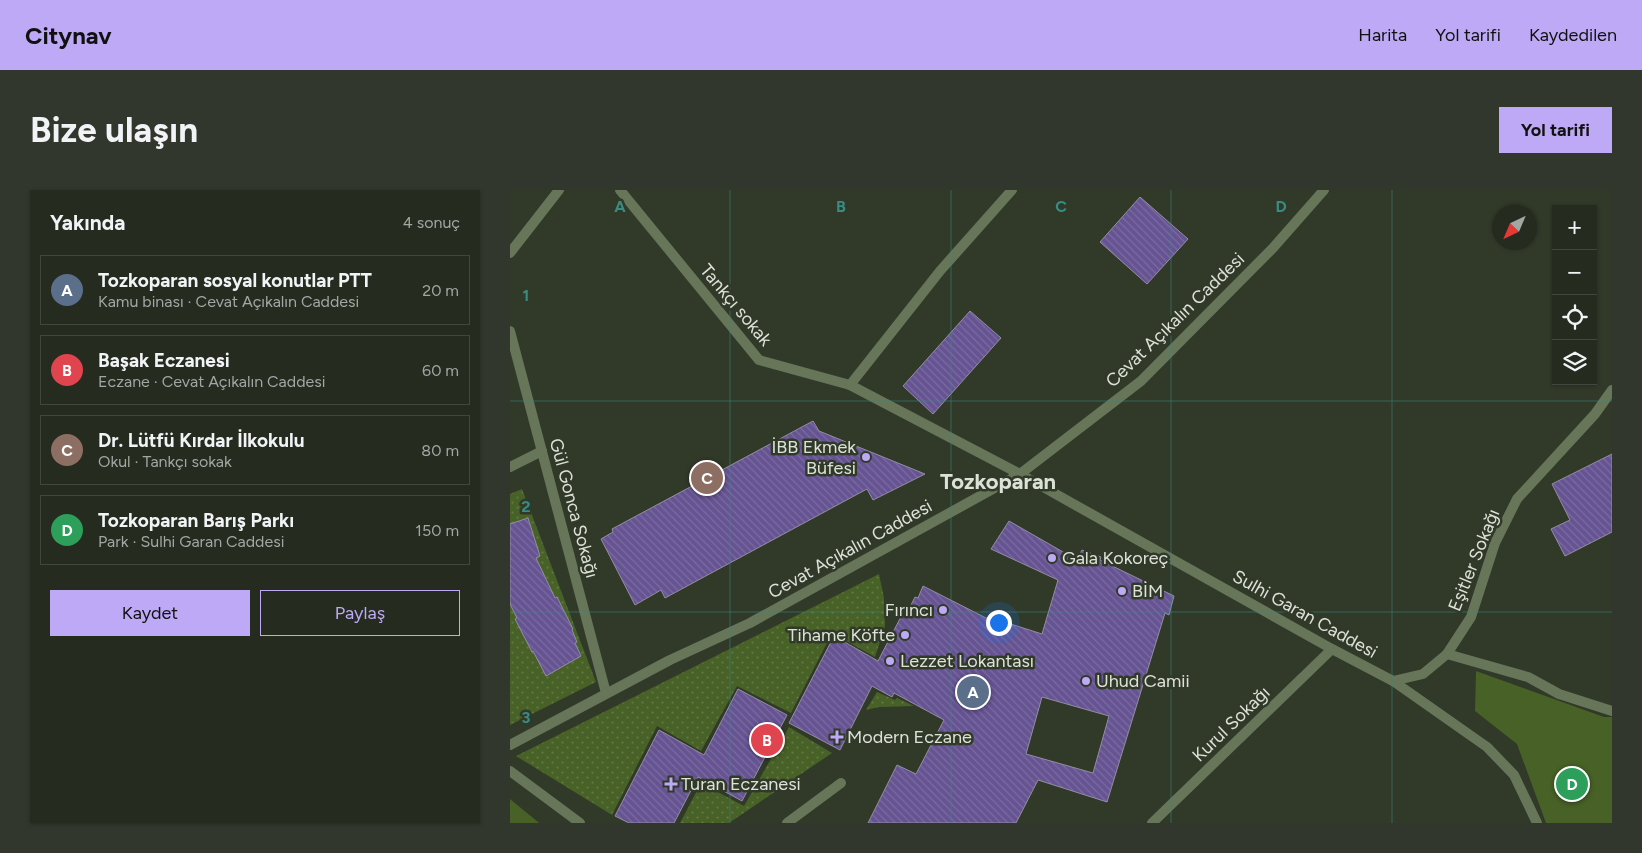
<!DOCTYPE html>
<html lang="tr">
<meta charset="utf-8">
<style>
:root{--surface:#252b1f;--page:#31372c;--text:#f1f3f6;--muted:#a3a7a4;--line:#42473d;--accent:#bda9f5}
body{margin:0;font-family:Figtree,sans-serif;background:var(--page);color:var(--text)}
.controls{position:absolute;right:15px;top:15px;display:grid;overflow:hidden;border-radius:0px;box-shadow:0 1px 4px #0004}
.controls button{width:45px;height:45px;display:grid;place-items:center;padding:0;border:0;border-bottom:1px solid var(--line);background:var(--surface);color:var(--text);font:25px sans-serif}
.compass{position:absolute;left:982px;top:15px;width:45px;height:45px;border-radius:50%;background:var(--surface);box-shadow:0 1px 4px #0004;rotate:224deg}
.you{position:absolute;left:488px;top:432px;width:18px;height:18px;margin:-12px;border:4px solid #fff;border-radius:50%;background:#1a73e8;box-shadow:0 0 0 8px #1a73e833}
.badge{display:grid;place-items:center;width:32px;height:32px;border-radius:50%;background:var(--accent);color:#fff;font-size:16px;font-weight:700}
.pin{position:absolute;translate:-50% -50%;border:2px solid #fff;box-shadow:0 1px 5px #0006}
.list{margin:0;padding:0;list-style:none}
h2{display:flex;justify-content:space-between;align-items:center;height:65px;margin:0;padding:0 20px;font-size:21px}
h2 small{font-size:16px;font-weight:400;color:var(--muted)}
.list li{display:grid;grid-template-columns:32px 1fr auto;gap:15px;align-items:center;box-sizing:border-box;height:70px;margin:0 10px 10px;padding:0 10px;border:1px solid var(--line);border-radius:0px}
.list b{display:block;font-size:19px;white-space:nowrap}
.list p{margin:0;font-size:16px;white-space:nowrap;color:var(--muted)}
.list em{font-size:16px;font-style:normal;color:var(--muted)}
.actions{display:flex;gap:10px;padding:15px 20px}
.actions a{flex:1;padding:11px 0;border:1px solid var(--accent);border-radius:0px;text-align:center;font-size:18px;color:var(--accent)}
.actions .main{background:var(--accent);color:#111}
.icon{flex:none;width:28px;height:28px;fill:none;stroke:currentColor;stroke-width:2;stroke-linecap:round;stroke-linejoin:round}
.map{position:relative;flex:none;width:1102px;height:633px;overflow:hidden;border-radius:0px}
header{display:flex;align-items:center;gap:30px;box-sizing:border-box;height:70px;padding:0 25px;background:var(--accent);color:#111}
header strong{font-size:24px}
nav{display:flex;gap:28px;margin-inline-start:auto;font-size:18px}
.intro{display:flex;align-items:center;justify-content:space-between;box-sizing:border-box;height:120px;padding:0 30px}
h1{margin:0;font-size:35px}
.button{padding:12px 22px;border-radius:0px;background:var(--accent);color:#111;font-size:18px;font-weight:700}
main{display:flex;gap:30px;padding:0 30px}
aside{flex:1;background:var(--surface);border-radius:0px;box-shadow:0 1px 4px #0004}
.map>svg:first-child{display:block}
.green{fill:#476127}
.garden{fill:url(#garden-dots)}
.building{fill:url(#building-back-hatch);stroke:#938ea2;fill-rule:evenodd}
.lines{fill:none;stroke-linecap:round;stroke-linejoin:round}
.service{stroke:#677559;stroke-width:10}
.minor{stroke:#677559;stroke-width:10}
.tertiary{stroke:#677559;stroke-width:10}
.grid{fill:none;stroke:#388c83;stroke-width:1;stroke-opacity:0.55}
.poi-dot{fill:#bda9f5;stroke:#313929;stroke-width:2}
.labels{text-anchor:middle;stroke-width:5;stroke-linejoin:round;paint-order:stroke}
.street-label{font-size:18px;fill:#dde2d8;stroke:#313929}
.poi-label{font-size:18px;fill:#dde2d8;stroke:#313929;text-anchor:start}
.district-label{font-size:22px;font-weight:bold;fill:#dde2d8;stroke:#313929}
.grid-label{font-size:16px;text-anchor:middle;font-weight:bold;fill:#388c83;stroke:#313929;stroke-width:5;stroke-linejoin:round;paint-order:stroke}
</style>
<header>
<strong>Citynav</strong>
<nav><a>Harita</a><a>Yol tarifi</a><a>Kaydedilen</a></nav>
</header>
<div class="intro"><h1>Bize ulaşın</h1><a class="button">Yol tarifi</a></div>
<main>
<aside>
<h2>Yakında<small>4 sonuç</small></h2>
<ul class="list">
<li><span class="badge" style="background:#5c6f8a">A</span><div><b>Tozkoparan sosyal konutlar PTT</b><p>Kamu binası · Cevat Açıkalın Caddesi</p></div><em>20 m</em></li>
<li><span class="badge" style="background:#e0444e">B</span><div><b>Başak Eczanesi</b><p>Eczane · Cevat Açıkalın Caddesi</p></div><em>60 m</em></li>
<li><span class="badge" style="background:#8d6e63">C</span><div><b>Dr. Lütfü Kırdar İlkokulu</b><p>Okul · Tankçı sokak</p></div><em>80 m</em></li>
<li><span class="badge" style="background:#2e9e5b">D</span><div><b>Tozkoparan Barış Parkı</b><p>Park · Sulhi Garan Caddesi</p></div><em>150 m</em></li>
</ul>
<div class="actions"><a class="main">Kaydet</a><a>Paylaş</a></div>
</aside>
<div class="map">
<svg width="1102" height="633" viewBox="0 0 1102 633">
<defs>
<pattern id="garden-dots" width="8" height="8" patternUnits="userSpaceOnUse" patternTransform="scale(1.25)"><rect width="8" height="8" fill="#476127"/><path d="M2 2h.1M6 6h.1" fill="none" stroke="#617746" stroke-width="1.8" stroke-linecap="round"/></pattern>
<pattern id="building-back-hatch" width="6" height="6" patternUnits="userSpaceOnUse" patternTransform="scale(1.25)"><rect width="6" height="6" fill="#655392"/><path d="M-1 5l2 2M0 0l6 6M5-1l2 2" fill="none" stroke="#7b6ba1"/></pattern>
</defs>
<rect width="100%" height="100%" fill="#313929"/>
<g class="green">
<path d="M 966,481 L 1094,527 L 1102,527 L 1102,633 L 1036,633 L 1007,554 L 965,521 Z"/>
<path d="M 0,609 L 28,632 L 29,633 L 0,633 Z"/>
</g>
<g class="garden">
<path d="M 12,299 L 86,492 L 0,535 L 0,304 Z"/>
<path d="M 369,384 L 374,408 L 375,436 L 365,467 L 322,443 L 281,523 L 227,496 L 191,561 L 147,536 L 102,625 L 6,566 Z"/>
<path d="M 367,502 L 385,510 L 387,508 L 404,516 L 369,517 L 356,520 Z"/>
<path d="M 279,537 L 322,563 L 219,633 L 170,633 L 191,593 L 234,616 Z"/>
</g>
<g class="building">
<path d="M 630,7 L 678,49 L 637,94 L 590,52 Z"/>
<path d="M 460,121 L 491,148 L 423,224 L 393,196 Z"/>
<path d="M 303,231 L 309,241 L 415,284 L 363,310 L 357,299 L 155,408 L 151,400 L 125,415 L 91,349 L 103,342 L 102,339 Z"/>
<path d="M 1102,264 L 1102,342 L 1055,366 L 1041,339 L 1060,330 L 1042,294 Z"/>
<path d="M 18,328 L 30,366 L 26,368 L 45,408 L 47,407 L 63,439 L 62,440 L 67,452 L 65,453 L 71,466 L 36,486 L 23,461 L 22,462 L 5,429 L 7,428 L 0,414 L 0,334 Z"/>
<path d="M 499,331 L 567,370 L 572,360 L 591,367 L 590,370 L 664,406 L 659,425 L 655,423 L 597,612 L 528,590 L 506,633 L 358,633 L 387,575 L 406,584 L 434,530 L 384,503 L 382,507 L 362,496 L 330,560 L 279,533 L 324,446 L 368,471 L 395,419 L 398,421 L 405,407 L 408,408 L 413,396 L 484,432 L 485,429 L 532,444 L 548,390 L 481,359 ZM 532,507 L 599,526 L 583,583 L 516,564 Z"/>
<path d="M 228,499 L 277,525 L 232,611 L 188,587 L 164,633 L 119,633 L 105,626 L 149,540 L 194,565 Z"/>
</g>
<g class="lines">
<path class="service" d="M 277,633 L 331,593"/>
<g class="minor">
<path d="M 110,0 L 249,170 L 340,195 L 510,284"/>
<path d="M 0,63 L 49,0"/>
<path d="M 0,141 L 96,503"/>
<path d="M 340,195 L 430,81 L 502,0"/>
<path d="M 0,277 L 32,261"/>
<path d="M 937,464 L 961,427 L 985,353 L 1007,309 L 1085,224 L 1102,200"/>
<path d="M 883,491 L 913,484 L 937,464 L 1018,487 L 1049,504 L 1102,521"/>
<path d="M 0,581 L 70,633"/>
<path d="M 642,633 L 822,459"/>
</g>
<g class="tertiary">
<path d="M 510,284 L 822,459 L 883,491 L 977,557 L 1004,585 L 1027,633"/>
<path d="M 0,555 L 160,470 L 240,433 L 510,284 L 631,191 L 763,58 L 814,0"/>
</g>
</g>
<path class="grid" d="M 220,0 L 220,633M 441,0 L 441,633M 661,0 L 661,633M 882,0 L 882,633M 0,211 L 1102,211M 0,422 L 1102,422"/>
<g class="poi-dot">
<circle cx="356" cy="267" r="5"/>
<circle cx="542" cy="368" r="5"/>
<circle cx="612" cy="401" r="5"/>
<circle cx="433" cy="420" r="5"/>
<circle cx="395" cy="445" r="5"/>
<circle cx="380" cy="471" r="5"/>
<circle cx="576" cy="491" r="5"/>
<path d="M324.5 539.5h5v5h5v5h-5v5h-5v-5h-5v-5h5z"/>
<path d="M158.5 586.5h5v5h5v5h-5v5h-5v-5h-5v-5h5z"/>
</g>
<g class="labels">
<g class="street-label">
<text transform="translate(226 115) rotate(50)" y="6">Tankçı sokak</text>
<text transform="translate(665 130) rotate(-44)" y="6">Cevat Açıkalın Caddesi</text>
<text transform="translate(64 318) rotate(75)" y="6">Gül Gonca Sokağı</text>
<text transform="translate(340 359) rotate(-29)" y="6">Cevat Açıkalın Caddesi</text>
<text transform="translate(964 370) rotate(-68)" y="6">Eşitler Sokağı</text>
<text transform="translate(795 424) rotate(29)" y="6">Sulhi Garan Caddesi</text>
<text transform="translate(721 534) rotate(-44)" y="6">Kurul Sokağı</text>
</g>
<g class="poi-label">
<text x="346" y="263" text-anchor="end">İBB Ekmek<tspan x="346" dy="21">Büfesi</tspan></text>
<text x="552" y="374">Gala Kokoreç</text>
<text x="622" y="407">BİM</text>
<text x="423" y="426" text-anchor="end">Fırıncı</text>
<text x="385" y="451" text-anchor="end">Tihame Köfte</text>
<text x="390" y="477">Lezzet Lokantası</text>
<text x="586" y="497">Uhud Camii</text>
<text x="337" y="553">Modern Eczane</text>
<text x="171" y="600">Turan Eczanesi</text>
</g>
<g class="district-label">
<text x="488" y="299">Tozkoparan</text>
</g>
</g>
<g class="grid-label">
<text x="110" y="22">A</text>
<text x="331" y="22">B</text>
<text x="551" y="22">C</text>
<text x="771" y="22">D</text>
<text x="16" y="111">1</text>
<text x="16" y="322">2</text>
<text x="16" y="533">3</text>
</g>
</svg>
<div class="controls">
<button>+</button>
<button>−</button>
<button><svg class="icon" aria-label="locate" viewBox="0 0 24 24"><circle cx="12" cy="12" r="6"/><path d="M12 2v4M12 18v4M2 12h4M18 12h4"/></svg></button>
<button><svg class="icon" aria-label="layers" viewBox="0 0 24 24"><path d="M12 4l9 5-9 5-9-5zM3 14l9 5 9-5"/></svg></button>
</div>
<svg class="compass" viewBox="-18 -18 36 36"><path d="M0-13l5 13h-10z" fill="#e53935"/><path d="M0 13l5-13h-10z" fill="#a3a7a4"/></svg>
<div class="you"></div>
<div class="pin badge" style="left:463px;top:502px;background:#5c6f8a">A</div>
<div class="pin badge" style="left:257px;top:550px;background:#e0444e">B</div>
<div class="pin badge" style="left:197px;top:288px;background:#8d6e63">C</div>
<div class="pin badge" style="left:1062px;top:594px;background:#2e9e5b">D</div>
</div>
</main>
